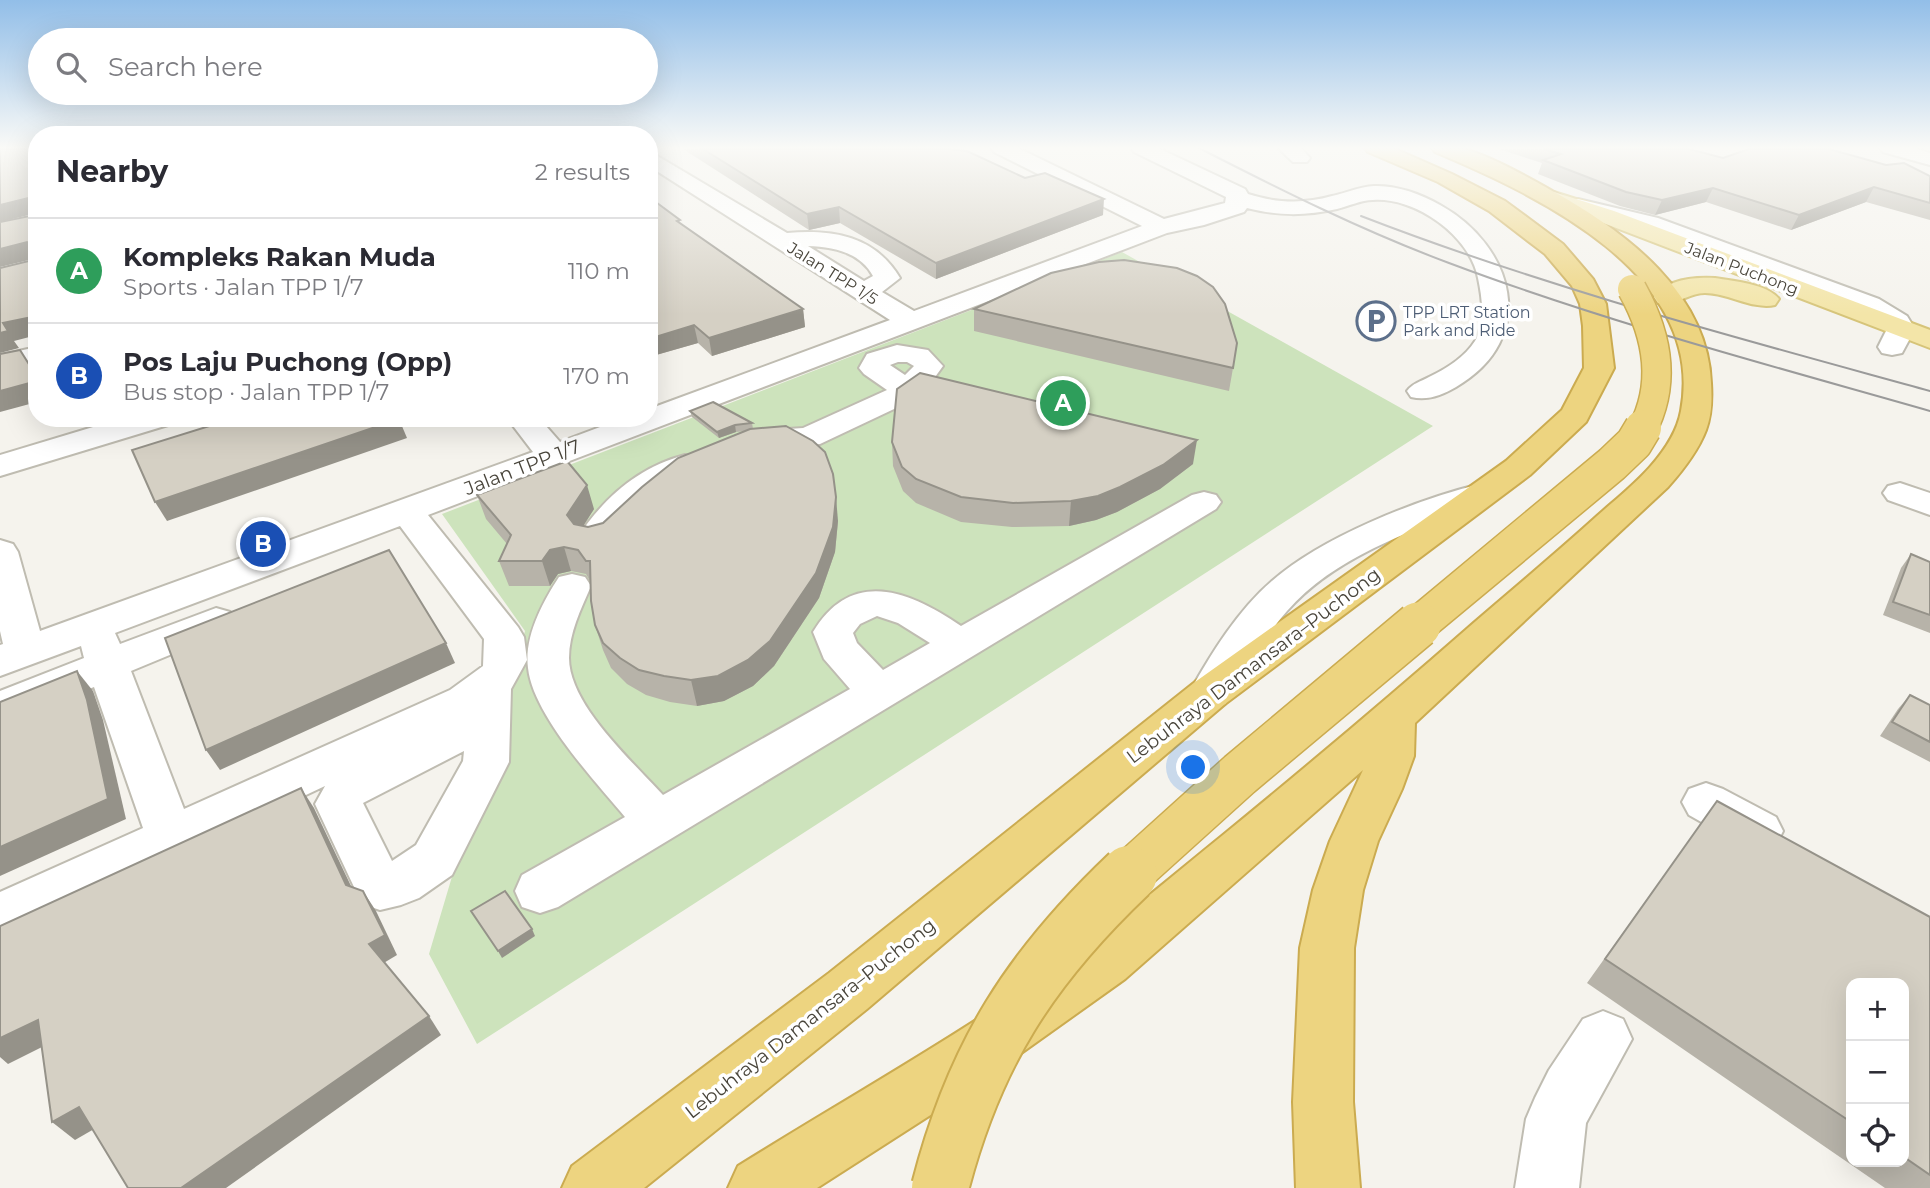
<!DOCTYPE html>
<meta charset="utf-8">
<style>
:root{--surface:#fff;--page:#f7f7f7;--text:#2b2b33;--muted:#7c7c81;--line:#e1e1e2;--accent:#db2777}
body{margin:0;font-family:Montserrat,sans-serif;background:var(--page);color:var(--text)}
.controls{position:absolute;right:21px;bottom:21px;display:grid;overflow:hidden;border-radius:14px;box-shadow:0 7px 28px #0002}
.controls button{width:63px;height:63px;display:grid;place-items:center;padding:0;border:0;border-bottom:2px solid var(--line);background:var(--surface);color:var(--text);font:35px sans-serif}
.you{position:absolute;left:1194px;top:768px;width:24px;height:24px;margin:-18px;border:5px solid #fff;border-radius:50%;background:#1a73e8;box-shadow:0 0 0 10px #1a73e833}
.badge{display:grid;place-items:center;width:46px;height:46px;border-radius:50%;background:var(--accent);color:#fff;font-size:23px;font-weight:700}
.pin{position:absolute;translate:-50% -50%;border:4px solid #fff;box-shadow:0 2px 7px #0006}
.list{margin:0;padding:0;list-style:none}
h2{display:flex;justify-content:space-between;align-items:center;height:91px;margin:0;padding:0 28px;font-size:30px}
h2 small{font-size:23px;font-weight:400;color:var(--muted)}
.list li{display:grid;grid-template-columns:46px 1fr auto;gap:21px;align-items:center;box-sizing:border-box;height:105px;padding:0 28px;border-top:2px solid var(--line)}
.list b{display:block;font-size:26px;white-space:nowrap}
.list p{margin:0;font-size:23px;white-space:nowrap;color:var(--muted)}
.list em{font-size:23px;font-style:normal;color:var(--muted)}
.icon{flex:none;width:38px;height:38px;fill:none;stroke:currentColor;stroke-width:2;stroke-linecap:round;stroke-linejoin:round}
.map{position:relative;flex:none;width:1930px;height:1188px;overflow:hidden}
.search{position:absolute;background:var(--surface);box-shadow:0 7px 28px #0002;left:28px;top:28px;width:630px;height:77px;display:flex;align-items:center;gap:18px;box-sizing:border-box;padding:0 24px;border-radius:38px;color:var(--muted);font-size:26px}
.panel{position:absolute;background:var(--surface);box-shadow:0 7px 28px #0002;left:28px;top:126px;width:630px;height:301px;border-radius:28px}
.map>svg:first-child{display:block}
.green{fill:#cde3bc}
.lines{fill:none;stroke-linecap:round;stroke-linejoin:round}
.minor-casing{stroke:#bfbcb1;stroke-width:4}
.major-casing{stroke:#d6c479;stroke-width:4}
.highway-casing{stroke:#cbab50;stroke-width:4}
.minor{fill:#fff;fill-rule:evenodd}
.major{fill:#f3e5a8;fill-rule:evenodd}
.highway{fill:#edd480;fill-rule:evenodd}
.tram{stroke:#9a9a9a;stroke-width:2}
.highway-bridge-far3-casing{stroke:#cbab50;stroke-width:31;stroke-linecap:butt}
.highway-bridge-far2-casing{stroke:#cbab50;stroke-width:39;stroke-linecap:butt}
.highway-bridge-far1-casing{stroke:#cbab50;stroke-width:48;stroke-linecap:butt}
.highway-bridge-casing{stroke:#cbab50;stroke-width:60;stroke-linecap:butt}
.highway-bridge-far3{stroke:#edd480;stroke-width:28}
.highway-bridge-far2{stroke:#edd480;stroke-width:36}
.highway-bridge-far1{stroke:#edd480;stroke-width:45}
.highway-bridge{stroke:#edd480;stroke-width:56}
.wall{fill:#b7b3a9;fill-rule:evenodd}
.shaded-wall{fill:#959289}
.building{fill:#d5d0c4;stroke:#959289;stroke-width:2}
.labels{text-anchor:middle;stroke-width:7;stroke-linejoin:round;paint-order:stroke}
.far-street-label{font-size:16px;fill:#49453b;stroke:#fff}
.far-service-label{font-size:16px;fill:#4e5e75;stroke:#fff;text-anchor:start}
.street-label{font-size:19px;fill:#49453b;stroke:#fff}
</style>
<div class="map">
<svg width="1930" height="1188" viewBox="0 0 1930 1188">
<rect width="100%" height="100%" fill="#f5f3ed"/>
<path class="green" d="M 1122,252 L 1433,426 L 477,1044 L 429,954 L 525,631 L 442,514 Z"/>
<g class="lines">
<g class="minor-casing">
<g id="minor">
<path d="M 991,148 L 1018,148 L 1164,219 L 1225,203 L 1226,197 L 1134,152 L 1131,148 L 1158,148 L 1245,189 L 1248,194 C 1276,203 1304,204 1332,196 C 1346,193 1359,187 1374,186 C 1396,185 1421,194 1440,205 C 1514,246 1540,338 1456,387 C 1442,395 1428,401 1411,397 L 1407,391 C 1413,383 1420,382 1429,377 C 1446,369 1465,357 1475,341 C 1486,323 1482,297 1478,278 C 1470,236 1416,197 1373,200 C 1361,200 1349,206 1337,209 C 1305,216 1278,216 1247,208 L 1244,212 L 1204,225 L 1167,233 L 428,515 L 518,627 L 524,637 L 527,660 L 511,689 L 509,762 L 452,875 L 419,898 L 401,905 L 380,910 L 362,904 L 315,804 L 325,786 L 0,939 L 0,892 L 143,828 L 94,687 L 0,724 L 0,691 L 84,658 L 81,646 L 0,676 L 0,645 L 3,644 L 0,631 L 0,540 L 13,544 L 18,552 L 40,631 L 533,452 L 507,418 L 539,418 L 560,442 L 624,418 L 649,418 L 649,409 L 890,320 L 649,166 L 649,151 L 787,233 C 833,229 875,236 900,278 L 882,292 L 914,311 L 1142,226 L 994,152 ZM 808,246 C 833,247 860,252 873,276 L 864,281 ZM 400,526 L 484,639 L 483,666 L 450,690 L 184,809 L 131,671 L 230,630 L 236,621 L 230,612 L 216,608 L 120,644 L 115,633 ZM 464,751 L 463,761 L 416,845 L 392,861 L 363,803 Z"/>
<path d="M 1278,148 L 1301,148 L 1310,158 L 1307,162 L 1293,162 Z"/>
<path d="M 1880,148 L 1914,148 L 1930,153 L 1930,165 L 1883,152 Z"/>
<path d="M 1578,199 L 1658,218 L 1879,299 L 1907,316 L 1915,329 L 1902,353 L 1892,355 L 1882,353 L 1878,347 L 1887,329 L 1861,311 L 1642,228 L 1570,211 L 1567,206 L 1570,201 Z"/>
<path d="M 897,345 L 928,350 L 943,366 L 930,384 L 911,401 L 820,444 L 755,449 L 744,446 L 739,439 L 744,432 L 803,428 L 887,390 L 864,374 L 859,368 L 867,354 ZM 898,362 L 907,362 L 914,366 L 905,375 L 890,365 Z"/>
<path d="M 37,347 L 37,364 L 0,373 L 0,355 Z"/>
<path d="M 123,418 L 172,418 L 168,425 L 0,476 L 0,455 Z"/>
<path d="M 685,455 L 697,458 L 702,465 L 697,472 L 646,501 L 626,521 L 608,546 L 595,549 L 582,546 L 577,538 C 603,499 638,467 685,455 Z"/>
<path d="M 1900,483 L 1930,493 L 1930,515 L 1888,500 L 1883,493 L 1888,486 Z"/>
<path d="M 1480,484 L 1492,487 L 1497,494 L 1492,501 C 1421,528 1339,552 1287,611 C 1262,639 1245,673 1225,704 L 1210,708 L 1195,704 L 1189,693 C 1211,654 1238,610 1272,581 C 1322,537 1416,500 1480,484 Z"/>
<path d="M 1204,492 L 1216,495 L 1221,502 L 1216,509 L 558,907 L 540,913 L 522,907 L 515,891 L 522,875 L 625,817 C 595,781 533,715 528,668 C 524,637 542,603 559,577 L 572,574 L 585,577 L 591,586 C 581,609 569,633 569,658 C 569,705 633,762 663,795 L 850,689 L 824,659 L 813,632 C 852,567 910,591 961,626 L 1192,495 ZM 877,616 L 898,623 L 930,643 L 883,670 L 857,643 L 853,633 L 860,624 Z"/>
<path d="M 1706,783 L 1723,789 L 1776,817 L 1783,831 L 1776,845 L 1759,851 L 1742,845 L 1689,815 L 1682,802 L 1689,789 Z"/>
<path d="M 1603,1011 L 1623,1019 L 1632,1039 L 1586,1123 L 1579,1188 L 1515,1188 L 1526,1119 L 1535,1098 L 1549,1070 L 1583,1019 Z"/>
</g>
</g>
<g class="major-casing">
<g id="major">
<path d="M 1554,192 L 1614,211 L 1930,330 L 1930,348 L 1598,221 L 1546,204 L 1543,199 L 1546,194 Z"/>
<path d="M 1715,278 C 1733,281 1768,284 1779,299 L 1775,305 C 1753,310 1728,293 1705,293 C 1687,293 1676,307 1658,303 L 1654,297 C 1667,279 1695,277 1715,278 Z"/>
</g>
</g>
<g class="highway-casing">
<g id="highway">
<path d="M 1365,148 L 1393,148 L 1452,174 L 1505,201 L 1563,244 L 1593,279 L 1606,304 L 1614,368 L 1586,422 L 1530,475 L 1225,704 L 867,1009 L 644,1188 L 562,1188 L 572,1166 L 829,973 L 1195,682 L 1506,461 L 1562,410 L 1584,368 L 1583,326 L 1580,304 L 1572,286 L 1545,254 L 1489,211 L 1438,182 L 1368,152 Z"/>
<path d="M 1432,148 C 1441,148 1451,147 1459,148 C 1484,152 1533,180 1556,193 C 1627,233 1708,294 1711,383 C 1712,399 1712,414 1706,430 C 1698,451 1683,470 1668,487 L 1415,723 L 1414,756 L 1402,789 L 1378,841 L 1363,890 L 1354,948 L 1353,1102 L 1360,1188 L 1296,1188 L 1293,1102 L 1300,948 L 1313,890 L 1330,841 L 1363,770 L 1125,979 L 971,1089 L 817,1188 L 728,1188 L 738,1166 C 847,1098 960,1035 1065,960 C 1120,921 1171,877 1223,835 C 1306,767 1388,698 1469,627 C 1512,590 1555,554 1597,516 C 1615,500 1634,485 1650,467 C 1664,451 1677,433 1681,411 C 1707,274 1537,195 1435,152 Z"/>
</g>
</g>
<use href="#minor" class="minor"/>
<use href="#major" class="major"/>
<use href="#highway" class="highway"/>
<g class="tram">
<path d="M 1199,148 C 1281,190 1363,231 1449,263 C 1606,322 1769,365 1930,411"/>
<path d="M 1361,216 C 1547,288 1738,338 1930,391"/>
</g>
<g class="highway-bridge-far3-casing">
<path id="highway-bridge-far3" d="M 1632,289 C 1657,334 1667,383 1642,430"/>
</g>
<g class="highway-bridge-far2-casing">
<path id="highway-bridge-far2" d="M 1416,627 L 1612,464 L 1634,443 L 1643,428"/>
</g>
<g class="highway-bridge-far1-casing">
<path id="highway-bridge-far1" d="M 1127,876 L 1240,774 L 1418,625"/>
</g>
<g class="highway-bridge-casing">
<path id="highway-bridge" d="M 940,1188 C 974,1055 1030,968 1129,874"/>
</g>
<use href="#highway-bridge-far3" class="highway-bridge-far3"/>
<use href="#highway-bridge-far2" class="highway-bridge-far2"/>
<use href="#highway-bridge-far1" class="highway-bridge-far1"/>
<use href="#highway-bridge" class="highway-bridge"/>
</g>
<g class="wall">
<path d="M 683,149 L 948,149 L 1103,215 L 936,279 L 840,223 L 809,230 Z"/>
<path d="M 1499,149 L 1689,149 L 1723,158 L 1930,176 L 1930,220 L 1866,202 L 1791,230 L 1706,202 L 1655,215 L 1620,206 L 1538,174 L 1542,163 Z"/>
<path d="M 680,220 L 680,223 L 803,309 L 805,327 L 712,356 L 698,343 L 649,357 Z"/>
<path d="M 974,309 L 1233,368 L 1229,391 L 974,331 Z"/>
<path d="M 690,411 L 752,423 L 753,429 L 838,521 L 835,552 L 819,598 L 774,666 L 753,686 L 724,701 L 697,706 L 670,702 L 646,695 L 627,684 L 611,668 L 603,650 L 595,625 L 590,581 L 586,574 L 571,571 L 558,574 L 550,586 L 509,586 L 499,561 L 507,544 L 486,519 L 477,495 L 594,509 L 583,526 L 588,527 L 603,523 L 746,431 L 736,432 L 719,438 L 692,417 Z"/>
<path d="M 892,442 L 1193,464 L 1160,489 L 1117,512 L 1096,520 L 1069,526 L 1012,527 L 961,522 L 916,503 L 903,491 L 893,466 Z"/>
<path d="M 1911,554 L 1930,562 L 1930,633 L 1883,615 L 1901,568 Z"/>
<path d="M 1910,695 L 1930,705 L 1930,762 L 1880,736 L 1898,709 Z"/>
<path d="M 1717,801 L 1930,917 L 1930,1188 L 1885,1188 L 1587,983 ZM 1851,983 L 1904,983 L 1904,1162 L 1851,1162 Z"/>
</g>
<g class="shaded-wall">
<path d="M 1874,187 L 1866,202 L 1791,230 L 1799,215 Z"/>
<path d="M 1713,188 L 1706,202 L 1655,215 L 1662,200 Z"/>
<path d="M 28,198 L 37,213 L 0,222 L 0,205 Z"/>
<path d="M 1104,199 L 1103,215 L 936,279 L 936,263 Z"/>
<path d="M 839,207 L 840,223 L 809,230 L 807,214 Z"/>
<path d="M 27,242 L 37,258 L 0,267 L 0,249 Z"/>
<path d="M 803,309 L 805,327 L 712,356 L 709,338 Z"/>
<path d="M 37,316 L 37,335 L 14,341 L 19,348 L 0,353 L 0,333 L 3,323 Z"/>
<path d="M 694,325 L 698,343 L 649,357 L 649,339 Z"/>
<path d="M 37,381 L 37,402 L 0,412 L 0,391 Z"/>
<path d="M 399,419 L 407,438 L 167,521 L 155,502 Z"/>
<path d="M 735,425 L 736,432 L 719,438 L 717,432 Z"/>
<path d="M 1197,440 L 1193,464 L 1160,489 L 1117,512 L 1096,520 L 1069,526 L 1071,501 Z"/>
<path d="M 587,485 L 594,509 L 575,539 L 567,515 Z"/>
<path d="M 836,497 L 838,521 L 835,552 L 819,598 L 774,666 L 753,686 L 724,701 L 697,706 L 691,680 Z"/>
<path d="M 564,547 L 571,571 L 558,574 L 550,586 L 542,561 L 550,550 Z"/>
<path d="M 446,643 L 455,663 L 220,770 L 206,750 Z"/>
<path d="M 77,671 L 93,691 L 103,720 L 126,819 L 0,876 L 0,847 Z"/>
<path d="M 301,788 L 314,808 L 360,905 L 346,885 Z"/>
<path d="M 363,891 L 376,911 L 397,955 L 382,964 L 369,944 Z"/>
<path d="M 532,929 L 535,936 L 502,958 L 498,951 Z"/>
<path d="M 429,1016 L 441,1035 L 226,1188 L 181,1188 Z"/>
<path d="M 38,1020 L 60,1038 L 8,1064 L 0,1057 L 0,1038 Z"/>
<path d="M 79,1107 L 101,1125 L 75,1140 L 52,1122 Z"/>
</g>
<g class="building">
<path d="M 0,149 L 37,149 L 37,316 L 3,323 L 8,331 L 0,333 L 0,268 L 29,261 L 30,245 L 27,242 L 0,249 L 0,222 L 30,216 L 31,201 L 28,198 L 0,205 Z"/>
<path d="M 703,149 L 948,149 L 967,151 L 1025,178 L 1045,173 L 1104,199 L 936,263 L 839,207 L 807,214 Z"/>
<path d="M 1544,149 L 1689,149 L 1723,158 L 1749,149 L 1829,149 L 1886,165 L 1904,163 L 1930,176 L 1930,203 L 1874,187 L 1799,215 L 1713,188 L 1662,200 L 1626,192 L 1543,160 L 1561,154 Z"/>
<path d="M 649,197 L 680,220 L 677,221 L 803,309 L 709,338 L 694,325 L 649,339 Z"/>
<path d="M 1124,260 L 1177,268 L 1197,276 L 1213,287 L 1225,304 L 1237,343 L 1233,368 L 974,309 L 1051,273 L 1099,262 Z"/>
<path d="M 20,350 L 37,377 L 37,381 L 0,391 L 0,354 Z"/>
<path d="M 920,373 L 1197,440 L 1163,465 L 1120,487 L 1098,496 L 1071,501 L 1013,503 L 961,497 L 916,479 L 902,467 L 892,442 L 897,389 Z"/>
<path d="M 713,402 L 752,423 L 735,425 L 717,432 L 690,411 Z"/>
<path d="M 235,418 L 398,418 L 399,419 L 155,502 L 132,450 Z"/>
<path d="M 786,426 L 813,441 L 825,452 L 833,474 L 836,497 L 833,527 L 816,573 L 770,641 L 748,660 L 718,676 L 691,680 L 664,676 L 639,670 L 620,658 L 603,643 L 595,625 L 591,601 L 590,561 L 586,561 L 578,550 L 564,547 L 550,550 L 542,561 L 499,561 L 511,535 L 477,495 L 567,461 L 587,485 L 567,515 L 574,524 L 588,527 L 603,523 L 642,487 L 678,458 L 750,429 Z"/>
<path d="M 389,550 L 446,643 L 206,750 L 165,638 Z"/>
<path d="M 1911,554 L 1930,562 L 1930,615 L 1893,602 Z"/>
<path d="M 77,671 L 87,700 L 108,799 L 0,847 L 0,702 Z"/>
<path d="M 1910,695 L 1930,705 L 1930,742 L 1892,722 Z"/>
<path d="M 301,788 L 346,885 L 363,891 L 385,935 L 369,944 L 429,1016 L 181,1188 L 128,1188 L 79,1107 L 52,1122 L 38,1020 L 0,1038 L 0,926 Z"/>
<path d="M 1717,801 L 1930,917 L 1930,1175 L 1904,1157 L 1904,983 L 1851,983 L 1851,1122 L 1605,959 Z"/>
<path d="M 505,891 L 532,929 L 498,951 L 471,911 Z"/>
</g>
<linearGradient id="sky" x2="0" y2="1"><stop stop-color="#92bee8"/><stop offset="0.47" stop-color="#fafaf7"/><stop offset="1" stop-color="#fafaf7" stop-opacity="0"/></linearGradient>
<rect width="1930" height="315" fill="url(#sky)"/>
<defs>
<g id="parking-ring" transform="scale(2.0125)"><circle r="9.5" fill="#fff" stroke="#5c6f8a" stroke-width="1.5"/><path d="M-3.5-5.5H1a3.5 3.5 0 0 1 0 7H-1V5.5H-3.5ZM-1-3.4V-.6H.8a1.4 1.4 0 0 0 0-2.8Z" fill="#5c6f8a"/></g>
</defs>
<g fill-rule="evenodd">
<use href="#parking-ring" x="1376" y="321"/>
</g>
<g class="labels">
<g class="far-street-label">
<text transform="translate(1742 268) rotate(21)" y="6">Jalan Puchong</text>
<text transform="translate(833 273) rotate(32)" y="6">Jalan TPP 1/5</text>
</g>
<g class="far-service-label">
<text x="1403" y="318">TPP LRT Station<tspan x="1403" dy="18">Park and Ride</tspan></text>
</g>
<g class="street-label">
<text transform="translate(522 467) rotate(-21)" y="7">Jalan TPP 1/7</text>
<text transform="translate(1253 665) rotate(-37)" y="7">Lebuhraya Damansara–Puchong</text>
<text transform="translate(810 1018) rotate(-38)" y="7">Lebuhraya Damansara–Puchong</text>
</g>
</g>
</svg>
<div class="controls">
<button>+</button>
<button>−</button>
<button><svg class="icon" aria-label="locate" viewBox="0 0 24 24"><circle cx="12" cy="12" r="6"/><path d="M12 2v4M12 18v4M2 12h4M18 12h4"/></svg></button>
</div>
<div class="you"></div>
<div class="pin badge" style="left:1063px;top:403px;background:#2e9e5b">A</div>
<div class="pin badge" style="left:263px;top:544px;background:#1a4fb4">B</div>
<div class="search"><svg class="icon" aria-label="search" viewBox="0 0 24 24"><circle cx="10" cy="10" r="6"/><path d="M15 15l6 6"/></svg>Search here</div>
<section class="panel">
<h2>Nearby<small>2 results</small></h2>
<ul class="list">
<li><span class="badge" style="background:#2e9e5b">A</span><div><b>Kompleks Rakan Muda</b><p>Sports · Jalan TPP 1/7</p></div><em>110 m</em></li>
<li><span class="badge" style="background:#1a4fb4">B</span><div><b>Pos Laju Puchong (Opp)</b><p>Bus stop · Jalan TPP 1/7</p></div><em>170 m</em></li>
</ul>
</section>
</div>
